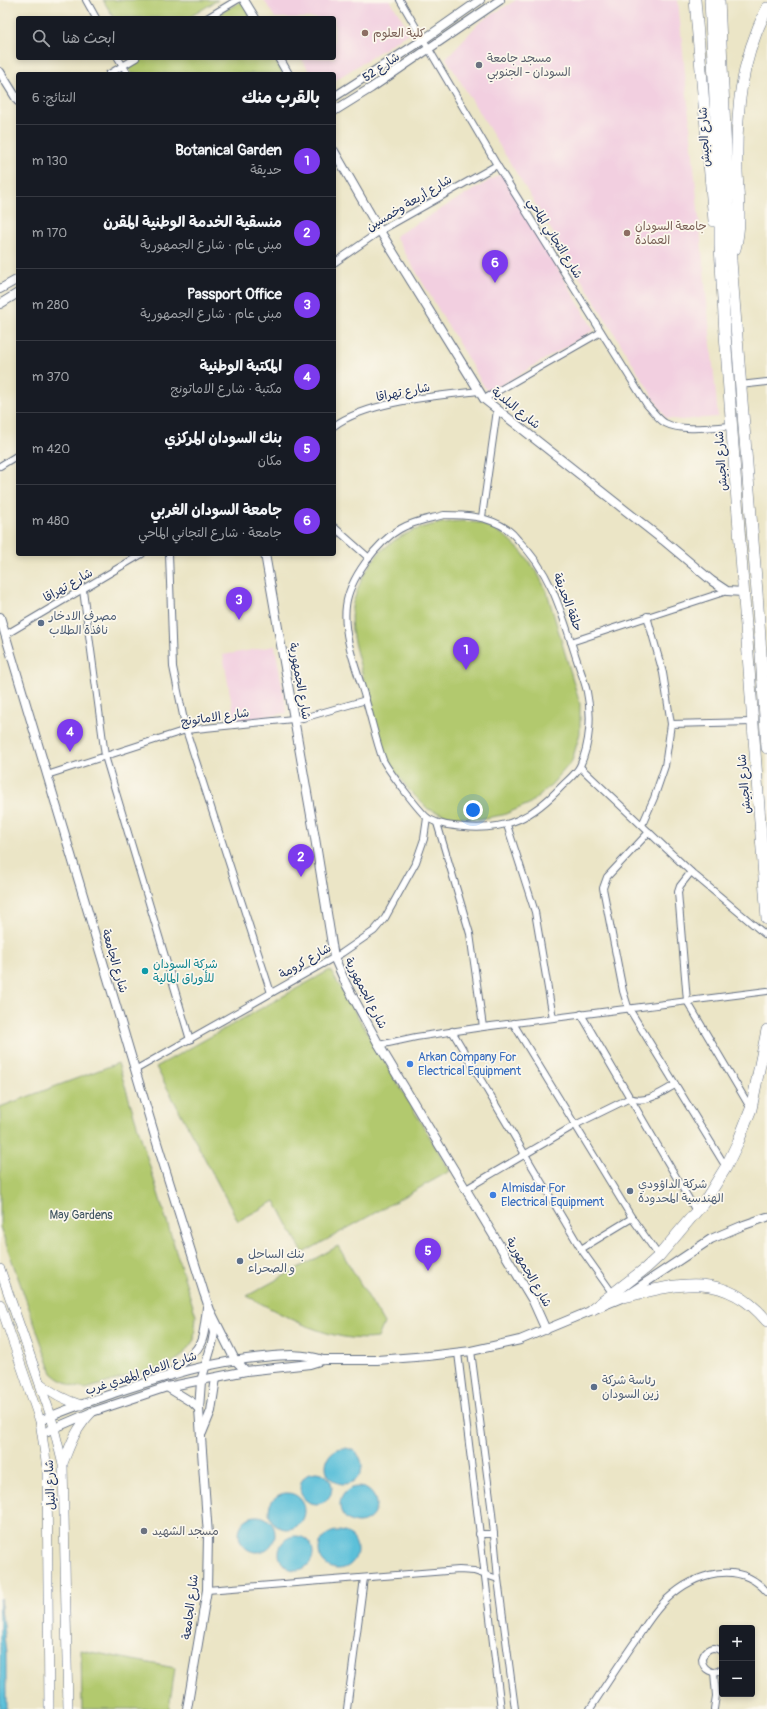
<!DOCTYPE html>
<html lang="ar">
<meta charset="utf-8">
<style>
:root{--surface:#171b24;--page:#20242c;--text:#f1f3f6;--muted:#9ea1a6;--line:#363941;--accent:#7c3aed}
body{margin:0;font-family:Pangolin,"Playpen Sans Arabic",sans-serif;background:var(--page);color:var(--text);direction:rtl}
.controls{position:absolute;right:12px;bottom:12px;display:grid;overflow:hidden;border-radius:4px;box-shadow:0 2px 6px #0003}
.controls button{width:36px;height:36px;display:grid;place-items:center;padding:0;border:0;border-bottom:1px solid var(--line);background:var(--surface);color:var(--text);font:20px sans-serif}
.you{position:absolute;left:473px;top:810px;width:14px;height:14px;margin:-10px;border:3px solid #fff;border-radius:50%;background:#1a73e8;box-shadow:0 0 0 6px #1a73e833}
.badge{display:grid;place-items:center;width:26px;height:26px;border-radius:50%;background:var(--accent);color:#fff;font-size:13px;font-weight:700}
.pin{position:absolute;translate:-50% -33px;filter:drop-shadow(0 1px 2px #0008)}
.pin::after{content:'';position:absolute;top:21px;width:14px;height:12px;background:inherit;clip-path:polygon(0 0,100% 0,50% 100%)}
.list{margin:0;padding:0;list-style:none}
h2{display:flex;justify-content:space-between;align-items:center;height:52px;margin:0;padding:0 16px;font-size:17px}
h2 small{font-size:13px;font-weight:400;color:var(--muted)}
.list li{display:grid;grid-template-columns:26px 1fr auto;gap:12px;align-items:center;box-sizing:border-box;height:72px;padding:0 16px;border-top:1px solid var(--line)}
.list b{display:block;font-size:15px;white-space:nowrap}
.list p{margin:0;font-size:13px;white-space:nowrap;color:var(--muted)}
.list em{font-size:13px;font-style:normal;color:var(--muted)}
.icon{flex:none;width:22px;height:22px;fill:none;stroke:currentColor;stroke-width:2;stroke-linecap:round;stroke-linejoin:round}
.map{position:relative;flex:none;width:767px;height:1709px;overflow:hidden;direction:ltr}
.search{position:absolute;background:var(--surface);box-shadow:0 2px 6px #0003;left:16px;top:16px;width:320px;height:44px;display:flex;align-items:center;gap:10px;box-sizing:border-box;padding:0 14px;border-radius:4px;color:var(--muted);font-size:15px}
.panel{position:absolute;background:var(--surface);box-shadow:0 2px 6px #0003;left:16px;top:72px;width:320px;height:484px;border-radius:4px;direction:rtl}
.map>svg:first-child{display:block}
.built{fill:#f2cfe0}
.green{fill:#b2c96e;stroke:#667c66}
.water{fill:#5bc0d9;stroke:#3b789c}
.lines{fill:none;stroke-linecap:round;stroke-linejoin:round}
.street-casing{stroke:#646f82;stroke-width:8}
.secondary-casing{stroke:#646f82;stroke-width:10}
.primary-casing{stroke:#646f82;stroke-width:10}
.highway-casing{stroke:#646f82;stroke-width:12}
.street{stroke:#fff;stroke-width:6}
.secondary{stroke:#fff;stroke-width:8}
.primary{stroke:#fff;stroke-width:9}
.highway{stroke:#fff;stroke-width:11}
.education-dot{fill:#8d6e63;stroke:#fbf7ec;stroke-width:1.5}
.worship-dot{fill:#6b7280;stroke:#fbf7ec;stroke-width:1.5}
.service-dot{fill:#5c6f8a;stroke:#fbf7ec;stroke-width:1.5}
.culture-dot{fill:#0f9aa8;stroke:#fbf7ec;stroke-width:1.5}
.shop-dot{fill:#3f7fe0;stroke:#fbf7ec;stroke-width:1.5}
.labels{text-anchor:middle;stroke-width:3.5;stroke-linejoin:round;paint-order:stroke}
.education-label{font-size:12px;fill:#785e54;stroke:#fbf7ec;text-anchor:start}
.worship-label{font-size:12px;fill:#5b616d;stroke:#fbf7ec;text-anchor:start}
.street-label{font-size:12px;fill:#1b2f5e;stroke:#fbf7ec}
.service-label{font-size:12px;fill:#4e5e75;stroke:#fbf7ec;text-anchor:start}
.culture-label{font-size:12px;fill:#0d838f;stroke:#fbf7ec;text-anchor:start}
.shop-label{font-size:12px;fill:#366cbe;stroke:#fbf7ec;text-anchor:start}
.park-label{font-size:12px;fill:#415662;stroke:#fbf7ec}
</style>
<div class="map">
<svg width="767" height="1709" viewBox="0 0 767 1709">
<rect width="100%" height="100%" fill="#fbf7ec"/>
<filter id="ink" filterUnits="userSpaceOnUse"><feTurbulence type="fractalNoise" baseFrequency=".025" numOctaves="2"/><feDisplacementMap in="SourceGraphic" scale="8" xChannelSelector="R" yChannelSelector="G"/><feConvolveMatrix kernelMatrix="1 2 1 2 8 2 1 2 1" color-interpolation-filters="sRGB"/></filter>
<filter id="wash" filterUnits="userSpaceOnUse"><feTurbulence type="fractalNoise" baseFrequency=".012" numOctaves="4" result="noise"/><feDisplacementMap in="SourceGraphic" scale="16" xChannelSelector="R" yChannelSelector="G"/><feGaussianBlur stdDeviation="0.9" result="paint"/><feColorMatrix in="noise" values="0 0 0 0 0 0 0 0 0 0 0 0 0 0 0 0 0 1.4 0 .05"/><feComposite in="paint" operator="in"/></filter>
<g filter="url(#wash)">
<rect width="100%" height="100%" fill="#ebe5c6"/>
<g class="built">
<path d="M 264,0 L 390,0 L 410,32 L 334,81 L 334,74 L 311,74 L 301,58 L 334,58 L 334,18 L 275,18 Z"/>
<path d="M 516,0 L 678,0 L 718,417 L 681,420 L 666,418 L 446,58 L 480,22 Z"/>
<path d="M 502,173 L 594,330 L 488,393 L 395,236 Z"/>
<path d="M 275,646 L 287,713 L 235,722 L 223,655 Z"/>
</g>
<g class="green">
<path d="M 103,0 L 218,0 L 188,18 L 114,18 Z"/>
<path d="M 242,1 L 252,18 L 211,18 Z"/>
<path d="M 139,58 L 275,58 L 283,74 L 132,74 L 126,65 Z"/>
<path d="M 463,521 L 480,523 L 504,535 L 521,551 L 537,572 L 547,592 L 580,704 L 580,733 L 572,761 L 551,785 L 529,804 L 503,815 L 479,819 L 448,816 L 428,809 L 409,790 L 392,767 L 383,750 C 375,722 367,694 360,665 C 355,647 349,627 352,608 C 352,603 355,598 356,594 C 372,543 412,523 463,521 Z"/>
<path d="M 330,970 L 450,1171 L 303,1253 L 275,1201 L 238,1221 L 156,1067 Z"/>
<path d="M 118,1063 L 196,1316 L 194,1340 L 182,1356 L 167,1367 L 143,1372 L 86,1389 L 72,1386 L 58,1378 L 52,1373 L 0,1227 L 0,1107 Z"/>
<path d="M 338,1246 L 384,1323 L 378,1338 C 331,1344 287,1317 247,1296 Z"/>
<path d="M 81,1650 L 175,1668 L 169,1709 L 82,1709 Z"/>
</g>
<g class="water">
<circle cx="344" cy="1466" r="18"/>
<circle cx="316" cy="1488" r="16"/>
<circle cx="358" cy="1505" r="18"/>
<circle cx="287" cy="1511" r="18"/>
<circle cx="257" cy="1534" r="18"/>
<circle cx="338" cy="1550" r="19"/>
<circle cx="296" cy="1553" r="17"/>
<path d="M 0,1598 L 6,1654 L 6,1709 L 0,1709 Z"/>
</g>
</g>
<g filter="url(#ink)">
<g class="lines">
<g class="street-casing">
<g id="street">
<path d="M 86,0 L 96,18"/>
<path d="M 400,0 L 497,165 L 647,405 C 653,411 658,419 665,423 C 682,432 713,427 732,426"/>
<path d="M 207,18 L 237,0"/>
<path d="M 118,58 L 128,74"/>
<path d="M 109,74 L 136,58"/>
<path d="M 334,263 L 380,231 L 497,165"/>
<path d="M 740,385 L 767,382"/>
<path d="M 484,399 L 601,332"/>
<path d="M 334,426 C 368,401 438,396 479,391"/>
<path d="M 0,466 L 18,455"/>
<path d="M 444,515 C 466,515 488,516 507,529 C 511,532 515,536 518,540 C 550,571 561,610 574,651 C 578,665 584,678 587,692 C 592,715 590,744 580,766 C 577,773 568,780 562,786 C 533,817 507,831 464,827 C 452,826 440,825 429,819 C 421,814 388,770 383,760 C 376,741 372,721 366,701 C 358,672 342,637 346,606 C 349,579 377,542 400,529 C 413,521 429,519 444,515 Z"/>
<path d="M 482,517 L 497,410"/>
<path d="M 334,527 L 369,558"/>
<path d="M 169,554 L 173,667 L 186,730 L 271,993"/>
<path d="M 83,590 L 105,756 L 190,1040"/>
<path d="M 5,635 L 142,554"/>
<path d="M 571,642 L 727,591"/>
<path d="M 671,724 L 752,722"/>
<path d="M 580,767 L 691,872 L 767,936"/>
<path d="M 47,775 L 186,730 L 303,718 L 366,700"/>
<path d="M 437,823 L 470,934 L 483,1027"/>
<path d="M 507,825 L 535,912 L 553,1018"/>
<path d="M 642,825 L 654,798 L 665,766 L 671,724 L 663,673 L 647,616"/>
<path d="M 649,832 L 607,877 L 603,888 L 623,991 L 628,1007 L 726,1167"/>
<path d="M 691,872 L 680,886 L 678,892 L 687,1001 L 751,1109"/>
<path d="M 581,1014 L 696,1211"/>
<path d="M 513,1023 L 632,1218 L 659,1256"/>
<path d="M 452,1031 L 581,1249 L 613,1294"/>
<path d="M 379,1045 L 416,1037 L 483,1027 L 767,991"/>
<path d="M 135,1070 L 342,953 L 374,931 L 385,918 L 416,862 L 424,839 L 427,818"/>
<path d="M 466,1189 L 575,1125 L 630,1098 C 647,1104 660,1093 675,1085"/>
<path d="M 581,1249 L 632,1218"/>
<path d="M 471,1351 L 492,1513 L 498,1579 L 515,1709"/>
<path d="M 458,1353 L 501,1709"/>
<path d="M 479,1534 L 494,1534"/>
<path d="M 207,1590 L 459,1570 L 474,1571 L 498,1579"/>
<path d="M 722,1652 C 713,1644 705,1649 702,1659 C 702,1669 714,1677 722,1668"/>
<path d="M 347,1709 L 364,1578"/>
<path d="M 590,1709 C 605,1686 620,1663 636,1640 C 645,1626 654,1611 667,1599 C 695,1573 739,1559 767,1592"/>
<path d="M 714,1709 L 716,1696 L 714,1672"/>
</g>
</g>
<g class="secondary-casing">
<g id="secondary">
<path d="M 244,0 L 255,18"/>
<path d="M 279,58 L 288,74"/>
<path d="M 0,72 L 18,101"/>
<path d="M 334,97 L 423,40 L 480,0"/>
<path d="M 334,111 L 371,88 L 500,0"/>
<path d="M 334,151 L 380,231 L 484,399 L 663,540 L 712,581 L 727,591 L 743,592"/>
<path d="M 0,289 L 18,279"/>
<path d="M 0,304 L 18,293"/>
<path d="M 265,554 L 315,838 L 334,957 L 346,984 L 379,1045 L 533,1301 L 546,1330"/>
<path d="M 0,617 L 157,1143 L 204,1293 L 210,1310 L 235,1360 L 246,1371"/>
<path d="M 171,1373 C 202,1346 203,1349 207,1307"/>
<path d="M 167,1387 L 193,1403 L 199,1409"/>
<path d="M 40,1421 C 64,1410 89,1402 114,1393 C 166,1376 208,1362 264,1357 C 284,1355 304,1353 323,1360"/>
<path d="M 43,1433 L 92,1412 L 167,1387 L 246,1371 L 310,1364 L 323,1360 L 377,1360 L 428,1356 L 471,1351 L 520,1340 L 624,1297 L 711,1239 L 744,1225 L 767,1217"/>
<path d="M 202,1433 L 211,1411 L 216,1378"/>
<path d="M 187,1709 L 207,1590 L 208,1535 L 199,1409 L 201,1381 L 212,1344 L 214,1333 L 211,1321"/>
</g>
</g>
<g class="primary-casing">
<g id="primary">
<path d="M 0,1269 L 51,1416 L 63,1465 L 68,1709"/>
<path d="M 0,1304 L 40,1421 L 47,1468 L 49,1709"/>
<path d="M 40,1383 C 53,1394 65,1400 81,1405"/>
<path d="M 63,1463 C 72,1441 75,1430 92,1412"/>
</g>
</g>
<g class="highway-casing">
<g id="highway">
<path d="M 695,0 L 714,221"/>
<path d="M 710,0 L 720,198 L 720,246 L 725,334 L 767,919"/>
<path d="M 719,0 L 731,261 L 757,592 L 767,748"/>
<path d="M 735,249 C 742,223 738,197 737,171 C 736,110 740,63 767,8"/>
<path d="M 624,1297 C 680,1283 725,1271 767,1321"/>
<path d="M 593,1309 L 646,1268 L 659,1256 L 705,1201 L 726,1167 L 738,1142 L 751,1109 L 767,1030"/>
</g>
</g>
<use href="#street" class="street"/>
<use href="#secondary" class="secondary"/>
<use href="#primary" class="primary"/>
<use href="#highway" class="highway"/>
</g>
</g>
<g class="education-dot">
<circle cx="365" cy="33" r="4"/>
<circle cx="627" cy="233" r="4"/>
</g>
<g class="worship-dot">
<circle cx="479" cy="65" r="4"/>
<circle cx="144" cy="1531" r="4"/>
</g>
<g class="service-dot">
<circle cx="41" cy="623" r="4"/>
<circle cx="630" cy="1191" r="4"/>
<circle cx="240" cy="1261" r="4"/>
<circle cx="594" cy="1387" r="4"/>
</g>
<circle class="culture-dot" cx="145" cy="971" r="4"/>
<g class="shop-dot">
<circle cx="410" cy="1064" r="4"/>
<circle cx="493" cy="1195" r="4"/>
</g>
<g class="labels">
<g class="education-label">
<text x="373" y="37">كلية العلوم</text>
<text x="635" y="230">جامعة السودان<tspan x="635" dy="14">العمادة</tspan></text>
</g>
<g class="worship-label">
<text x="487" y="62">مسجد جامعة<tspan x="487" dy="14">السودان - الجنوبي</tspan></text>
<text x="152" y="1535">مسجد الشهيد</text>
</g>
<g class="street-label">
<text transform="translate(381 67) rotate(-34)" y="4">شارع 52</text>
<text transform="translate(704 137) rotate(-93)" y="4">شارع الجيش</text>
<text transform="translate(409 203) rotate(-31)" y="4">شارع أربعة وخمسين</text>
<text transform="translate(555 238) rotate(58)" y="4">شارع التجاني الماحي</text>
<text transform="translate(403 392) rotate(-11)" y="4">شارع تهراقا</text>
<text transform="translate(516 408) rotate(39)" y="4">شارع البلدية</text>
<text transform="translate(721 461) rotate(-94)" y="4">شارع الجيش</text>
<text transform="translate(68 585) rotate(-30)" y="4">شارع تهراقا</text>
<text transform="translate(568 602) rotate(69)" y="4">حلقة الحديقة</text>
<text transform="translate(300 681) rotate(80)" y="4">شارع الجمهورية</text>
<text transform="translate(215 717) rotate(-8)" y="4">شارع الاماتونج</text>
<text transform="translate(744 784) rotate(-95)" y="4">شارع الجيش</text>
<text transform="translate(115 961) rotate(74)" y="4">شارع الجامعة</text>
<text transform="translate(305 961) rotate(-30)" y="4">شارع كرومة</text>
<text transform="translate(366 993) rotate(63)" y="4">شارع الجمهورية</text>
<text transform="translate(529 1272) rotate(60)" y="4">شارع الجمهورية</text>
<text transform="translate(141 1373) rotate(-18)" y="4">شارع الامام المهدي غرب</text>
<text transform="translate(50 1485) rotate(-93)" y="4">شارع النيل</text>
<text transform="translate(190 1607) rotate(-83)" y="4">شارع الجامعة</text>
</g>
<g class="service-label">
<text x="49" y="620">مصرف الادخار<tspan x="49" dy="14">نافذة الطلاب</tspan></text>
<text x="638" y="1188">شركة الداؤودي<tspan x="638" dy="14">الهندسية المحدودة</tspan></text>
<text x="248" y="1258">بنك الساحل<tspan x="248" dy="14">و الصحراء</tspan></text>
<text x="602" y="1384">رئاسة شركة<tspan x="602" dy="14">زين السودان</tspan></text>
</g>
<g class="culture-label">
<text x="153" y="968">شركة السودان<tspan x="153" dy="14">للأوراق المالية</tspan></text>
</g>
<g class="shop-label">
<text x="418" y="1061">Arkan Company For<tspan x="418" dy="14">Electrical Equipment</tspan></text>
<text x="501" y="1192">Almisdar For<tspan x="501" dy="14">Electrical Equipment</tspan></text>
</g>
<g class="park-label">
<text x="81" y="1219">May Gardens</text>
</g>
</g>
</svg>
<div class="controls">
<button>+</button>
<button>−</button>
</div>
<div class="you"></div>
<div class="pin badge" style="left:466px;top:670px">1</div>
<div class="pin badge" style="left:301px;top:877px">2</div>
<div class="pin badge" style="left:239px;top:620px">3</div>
<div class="pin badge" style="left:70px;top:752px">4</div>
<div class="pin badge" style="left:428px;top:1271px">5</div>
<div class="pin badge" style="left:495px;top:283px">6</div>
<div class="search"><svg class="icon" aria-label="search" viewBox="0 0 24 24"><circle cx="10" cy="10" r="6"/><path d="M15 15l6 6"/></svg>ابحث هنا</div>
<section class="panel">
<h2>بالقرب منك<small>النتائج: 6</small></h2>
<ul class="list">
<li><span class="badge">1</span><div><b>Botanical Garden</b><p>حديقة</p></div><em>130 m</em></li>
<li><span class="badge">2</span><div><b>منسقية الخدمة الوطنية المقرن</b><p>مبنى عام · شارع الجمهورية</p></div><em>170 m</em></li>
<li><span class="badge">3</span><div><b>Passport Office</b><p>مبنى عام · شارع الجمهورية</p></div><em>280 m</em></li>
<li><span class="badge">4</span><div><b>المكتبة الوطنية</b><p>مكتبة · شارع الاماتونج</p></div><em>370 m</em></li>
<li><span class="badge">5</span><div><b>بنك السودان المركزي</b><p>مكان</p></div><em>420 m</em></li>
<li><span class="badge">6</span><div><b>جامعة السودان الغربي</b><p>جامعة · شارع التجاني الماحي</p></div><em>480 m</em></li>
</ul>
</section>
</div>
